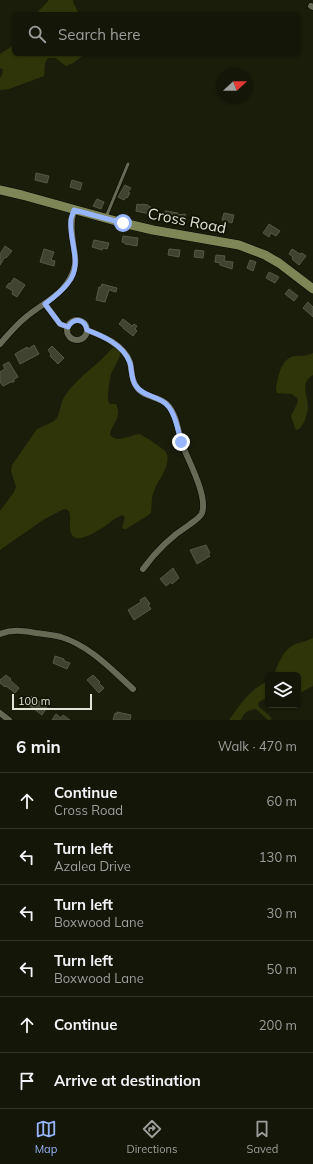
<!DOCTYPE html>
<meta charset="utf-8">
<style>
:root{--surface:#141608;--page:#212316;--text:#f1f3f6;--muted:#9d9f9c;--line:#333529;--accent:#98b6fd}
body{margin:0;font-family:Mulish,sans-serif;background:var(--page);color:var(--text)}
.controls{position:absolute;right:12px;bottom:12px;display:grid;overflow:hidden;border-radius:6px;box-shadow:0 1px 3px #0004}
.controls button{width:36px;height:36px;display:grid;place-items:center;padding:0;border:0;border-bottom:1px solid var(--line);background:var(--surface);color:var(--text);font:20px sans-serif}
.compass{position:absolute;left:217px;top:68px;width:36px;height:36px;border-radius:50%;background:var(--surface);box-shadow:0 1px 3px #0004;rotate:68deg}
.scale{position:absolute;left:12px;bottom:10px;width:80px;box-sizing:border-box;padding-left:4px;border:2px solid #e1e4d8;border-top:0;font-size:11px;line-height:14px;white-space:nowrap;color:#e1e4d8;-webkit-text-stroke:3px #111403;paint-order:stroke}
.stop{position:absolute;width:12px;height:12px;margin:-9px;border:3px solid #98b6fd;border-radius:50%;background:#fff}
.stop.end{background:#98b6fd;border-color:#fff;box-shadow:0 1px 4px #0008}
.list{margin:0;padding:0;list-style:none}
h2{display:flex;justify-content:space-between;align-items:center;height:52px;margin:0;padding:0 16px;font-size:17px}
h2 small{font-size:13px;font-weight:400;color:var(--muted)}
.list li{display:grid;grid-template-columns:26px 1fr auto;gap:12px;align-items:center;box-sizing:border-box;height:56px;padding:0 16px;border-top:1px solid var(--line)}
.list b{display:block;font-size:15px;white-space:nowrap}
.list p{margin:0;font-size:13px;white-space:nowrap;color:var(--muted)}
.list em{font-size:13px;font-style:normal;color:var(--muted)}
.icon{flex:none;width:22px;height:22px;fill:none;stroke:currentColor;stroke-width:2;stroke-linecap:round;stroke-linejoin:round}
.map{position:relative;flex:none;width:313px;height:720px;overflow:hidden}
.search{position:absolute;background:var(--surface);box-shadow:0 1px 3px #0004;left:12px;right:12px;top:12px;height:44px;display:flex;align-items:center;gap:10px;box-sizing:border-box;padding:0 14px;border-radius:6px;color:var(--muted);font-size:15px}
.sheet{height:388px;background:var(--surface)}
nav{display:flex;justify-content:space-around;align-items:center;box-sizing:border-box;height:56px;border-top:1px solid var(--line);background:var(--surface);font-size:11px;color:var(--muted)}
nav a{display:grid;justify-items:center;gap:2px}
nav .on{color:var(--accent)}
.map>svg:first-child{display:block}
.green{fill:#2f3509}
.building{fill:#3f432f;stroke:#555944}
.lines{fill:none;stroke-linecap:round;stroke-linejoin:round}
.lane-casing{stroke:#060700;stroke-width:4}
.street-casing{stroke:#060700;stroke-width:7}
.secondary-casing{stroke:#060700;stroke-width:10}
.lane{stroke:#666a55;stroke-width:3}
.street{stroke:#666a55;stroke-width:6}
.secondary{stroke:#7e8658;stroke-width:9}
.route{stroke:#98b6fd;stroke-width:5}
.labels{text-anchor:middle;stroke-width:4;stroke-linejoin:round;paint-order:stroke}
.street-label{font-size:15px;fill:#e1e4d8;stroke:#111403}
</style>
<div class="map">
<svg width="313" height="720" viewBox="0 0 313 720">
<rect width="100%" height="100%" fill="#1a1d0a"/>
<g class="green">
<path d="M 49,0 L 73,0 L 73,2 L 79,14 L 36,14 Z"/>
<path d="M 14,45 L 14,54 L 85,54 L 73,63 L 66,66 L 55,58 L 48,58 L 45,63 L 44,76 L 9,89 L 0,90 L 0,78 L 2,75 L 3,70 L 0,68 L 0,54 Z"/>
<path d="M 118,345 C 125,355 114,365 111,374 C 109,382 108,391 108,400 L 109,403 L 110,404 L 116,404 C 123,420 111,423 110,435 C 117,444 130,435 139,434 C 141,434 164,449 165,451 C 168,455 168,459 167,463 C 165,474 157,481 154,491 C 151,498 152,505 151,513 L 147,516 L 126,529 L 124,529 L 122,528 L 125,517 L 122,515 C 119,517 116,518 113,520 C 107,525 79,546 72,535 C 67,528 73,517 68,510 L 64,509 L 43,520 L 0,550 L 0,511 L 14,492 L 16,487 L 11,471 L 12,465 L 37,429 C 42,426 51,424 56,419 C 59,416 61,404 63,399 C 72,383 89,371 102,359 C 107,354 111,348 118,345 Z"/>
<path d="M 313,353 L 313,375 C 299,383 308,395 308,407 C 308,411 306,416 305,420 C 303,424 301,428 297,430 L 295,428 L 291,416 L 298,402 L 297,398 L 292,394 L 277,393 C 275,388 277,383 278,378 C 280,369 285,357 295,356 C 303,355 304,357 313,353 Z"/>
<path d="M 313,638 L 313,686 L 298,694 L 298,675 L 274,675 C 278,664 283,650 295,644 C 301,642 307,641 313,638 Z"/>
<path d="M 268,681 L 268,698 L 260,701 L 258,704 L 259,707 L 270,716 L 272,719 L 268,720 L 256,709 C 247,710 244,713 241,720 L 229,720 C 241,704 249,690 268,681 Z"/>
</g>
<g class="building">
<path d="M 36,173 L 49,176 L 47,183 L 35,180 Z"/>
<path d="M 72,180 L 82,183 L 80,190 L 70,187 Z"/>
<path d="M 125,185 L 131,188 L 128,192 L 130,193 L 127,198 L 126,197 L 124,200 L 118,197 Z"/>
<path d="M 97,199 L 104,202 L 101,209 L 93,206 Z"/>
<path d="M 137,204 L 142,205 L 142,204 L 148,205 L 148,206 L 151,207 L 150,214 L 136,211 Z"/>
<path d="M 165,211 L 178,213 L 177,215 L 185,214 L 187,220 L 181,221 L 164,219 Z"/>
<path d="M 224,213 L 234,215 L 232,223 L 222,220 Z"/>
<path d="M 269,224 L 280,231 L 276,236 L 271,233 L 269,237 L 263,233 Z"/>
<path d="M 123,236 L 138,238 L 137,246 L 125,244 L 125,243 L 122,242 Z"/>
<path d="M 94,240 L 109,243 L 107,249 L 103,248 L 102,250 L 92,247 Z"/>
<path d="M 5,246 L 12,251 L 6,258 L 5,257 L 0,265 L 0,254 Z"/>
<path d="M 44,249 L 54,252 L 51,260 L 55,261 L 54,266 L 40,262 Z"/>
<path d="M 169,249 L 180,250 L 179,257 L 168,255 Z"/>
<path d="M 292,249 L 300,254 L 302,253 L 306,256 L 299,265 L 292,259 L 293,257 L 289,254 Z"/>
<path d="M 195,250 L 204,251 L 203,258 L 194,257 Z"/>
<path d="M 216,255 L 225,256 L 224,261 L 233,262 L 232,269 L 220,265 L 220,263 L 215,262 Z"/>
<path d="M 250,260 L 256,262 L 253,271 L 247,268 Z"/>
<path d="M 269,272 L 279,277 L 275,283 L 266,278 Z"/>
<path d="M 14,278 L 25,285 L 17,297 L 12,294 L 13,291 L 6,287 L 9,283 L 10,284 Z"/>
<path d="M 102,284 L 117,288 L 116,292 L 109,290 L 105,302 L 96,300 L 99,287 L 101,287 Z"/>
<path d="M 289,289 L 298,296 L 294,301 L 285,294 Z"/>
<path d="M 308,302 L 313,307 L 313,317 L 303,308 Z"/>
<path d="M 123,319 L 132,326 L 134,324 L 137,326 L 135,329 L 137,331 L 133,336 L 123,328 L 124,328 L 119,324 Z"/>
<path d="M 34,345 L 39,354 L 20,364 L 15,354 L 27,347 L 28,349 Z"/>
<path d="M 52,346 L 64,358 L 58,364 L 50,356 L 51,354 L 48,350 Z"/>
<path d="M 9,362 L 18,377 L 14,379 L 14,382 L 11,382 L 3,386 L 0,382 L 0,372 L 5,369 L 3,365 Z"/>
<path d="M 206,545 L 210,553 L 208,554 L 210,556 L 197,564 L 190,550 Z"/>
<path d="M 173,568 L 179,578 L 172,584 L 171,582 L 166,586 L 160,579 Z"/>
<path d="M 145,597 L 150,604 L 148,605 L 151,609 L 134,620 L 128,610 L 141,602 L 140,600 Z"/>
<path d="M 55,656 L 64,659 L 64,661 L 70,663 L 67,669 L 53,663 Z"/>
<path d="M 6,675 L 11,679 L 10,680 L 19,688 L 15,693 L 6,686 L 5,687 L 0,683 L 0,680 Z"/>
<path d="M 93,675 L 100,682 L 99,683 L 104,688 L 99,693 L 87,680 Z"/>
<path d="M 32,696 L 47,707 L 42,715 L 26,703 Z"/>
<path d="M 117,712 L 131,715 L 130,720 L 113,720 L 115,713 L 117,714 Z"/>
<path d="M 56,714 L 61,718 L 63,715 L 70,720 L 52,720 Z"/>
</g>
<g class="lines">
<g class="lane-casing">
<path id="lane" d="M 106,217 L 128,164"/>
</g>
<g class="street-casing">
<g id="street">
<path d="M 311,6 L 313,7"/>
<path d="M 45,304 L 60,324 L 68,327"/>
<circle cx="77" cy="330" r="10"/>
<path d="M 87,330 C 103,336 124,345 130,362 C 132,370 131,379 136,386 C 142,397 158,396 167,404 C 177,414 178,431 182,444 C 188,460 208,496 202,513 C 200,518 194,521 189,525 C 170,537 156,551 143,569"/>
<path d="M 0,344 C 8,335 16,325 26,317 C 45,301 69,293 75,265 C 76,260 75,254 74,249 C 72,235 70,224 74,210"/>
<path d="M 0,634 C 12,629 23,631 36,633 C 44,634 53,635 61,637 C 90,646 111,669 133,689"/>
<path d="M 0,713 L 9,720"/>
</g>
</g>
<g class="secondary-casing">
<path id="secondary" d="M 0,190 L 22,195 L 123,223 L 153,230 L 239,245 L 265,255 L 279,263 L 313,289"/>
</g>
<use href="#lane" class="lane"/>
<use href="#street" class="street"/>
<use href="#secondary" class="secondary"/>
</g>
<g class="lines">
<path class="route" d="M 123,223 L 74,210 C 73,212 72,216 71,219 C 68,240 84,264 68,283 C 62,291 53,298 45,304 L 60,324 L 68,327 C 74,317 85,319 87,330 C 103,336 124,345 130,363 C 132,370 131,380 136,386 C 142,395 154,396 162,401 C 174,407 178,429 181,442"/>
</g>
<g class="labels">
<g class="street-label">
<text transform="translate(187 221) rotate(11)" y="5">Cross Road</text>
</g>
</g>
</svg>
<div class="controls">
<button><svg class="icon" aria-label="layers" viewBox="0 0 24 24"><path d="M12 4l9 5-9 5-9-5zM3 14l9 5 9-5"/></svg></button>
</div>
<svg class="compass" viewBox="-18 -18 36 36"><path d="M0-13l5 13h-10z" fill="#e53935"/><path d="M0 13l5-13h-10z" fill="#9d9f9c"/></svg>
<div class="scale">100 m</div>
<div class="stop" style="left:123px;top:223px"></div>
<div class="stop end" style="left:181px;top:442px"></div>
<div class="search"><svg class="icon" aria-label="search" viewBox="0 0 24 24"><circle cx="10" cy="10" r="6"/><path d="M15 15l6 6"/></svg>Search here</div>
</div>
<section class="sheet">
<h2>6 min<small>Walk · 470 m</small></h2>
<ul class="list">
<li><svg class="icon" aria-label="ahead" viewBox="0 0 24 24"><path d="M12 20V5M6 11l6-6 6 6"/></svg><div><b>Continue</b><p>Cross Road</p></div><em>60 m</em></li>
<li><svg class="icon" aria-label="left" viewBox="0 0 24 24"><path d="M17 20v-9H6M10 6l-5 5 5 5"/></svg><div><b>Turn left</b><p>Azalea Drive</p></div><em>130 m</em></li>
<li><svg class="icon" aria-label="left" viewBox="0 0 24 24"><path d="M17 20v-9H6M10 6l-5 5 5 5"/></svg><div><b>Turn left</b><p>Boxwood Lane</p></div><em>30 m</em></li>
<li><svg class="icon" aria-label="left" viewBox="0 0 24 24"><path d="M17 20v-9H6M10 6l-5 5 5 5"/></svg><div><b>Turn left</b><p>Boxwood Lane</p></div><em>50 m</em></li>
<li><svg class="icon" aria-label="ahead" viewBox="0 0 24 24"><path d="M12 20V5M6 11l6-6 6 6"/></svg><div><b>Continue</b></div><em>200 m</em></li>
<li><svg class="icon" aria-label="arrive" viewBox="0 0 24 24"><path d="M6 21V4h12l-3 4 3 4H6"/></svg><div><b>Arrive at destination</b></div></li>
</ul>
</section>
<nav>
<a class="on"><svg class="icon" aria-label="map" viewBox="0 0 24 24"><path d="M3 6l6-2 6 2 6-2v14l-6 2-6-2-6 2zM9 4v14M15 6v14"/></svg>Map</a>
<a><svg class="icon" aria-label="directions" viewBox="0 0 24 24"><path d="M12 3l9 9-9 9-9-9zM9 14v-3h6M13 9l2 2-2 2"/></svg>Directions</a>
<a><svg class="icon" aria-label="saved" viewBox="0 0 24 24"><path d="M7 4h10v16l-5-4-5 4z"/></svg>Saved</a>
</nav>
